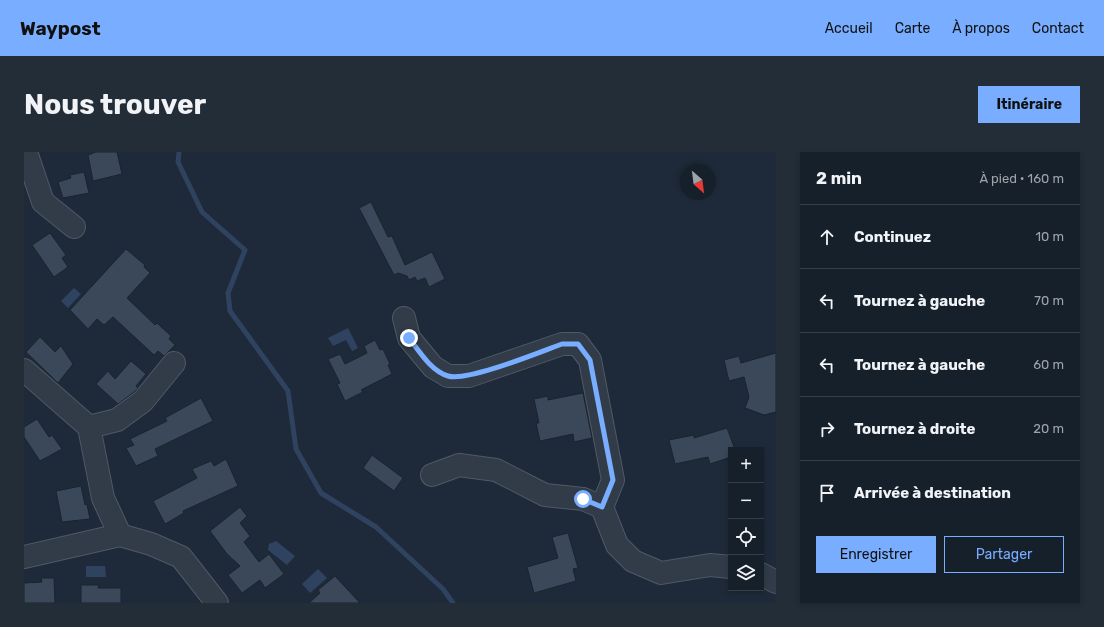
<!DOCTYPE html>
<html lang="fr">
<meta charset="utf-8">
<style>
:root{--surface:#16202b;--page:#232d37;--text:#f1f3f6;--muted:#9ea3a9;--line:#353e47;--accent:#78adff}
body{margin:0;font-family:Rubik,sans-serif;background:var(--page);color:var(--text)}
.controls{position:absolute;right:12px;bottom:12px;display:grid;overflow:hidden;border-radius:0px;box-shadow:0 2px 6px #0003}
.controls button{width:36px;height:36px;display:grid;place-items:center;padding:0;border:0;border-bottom:1px solid var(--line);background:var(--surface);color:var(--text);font:20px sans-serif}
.compass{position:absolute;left:656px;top:12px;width:36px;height:36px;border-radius:50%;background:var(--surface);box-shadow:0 2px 6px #0003;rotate:152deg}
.stop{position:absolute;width:12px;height:12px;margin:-9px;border:3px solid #78adff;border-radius:50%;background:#fff}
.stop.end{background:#78adff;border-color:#fff;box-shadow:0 1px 4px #0008}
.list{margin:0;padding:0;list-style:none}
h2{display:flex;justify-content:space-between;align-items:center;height:52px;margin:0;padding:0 16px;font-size:17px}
h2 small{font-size:13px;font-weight:400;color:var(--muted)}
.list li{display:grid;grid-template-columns:26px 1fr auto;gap:12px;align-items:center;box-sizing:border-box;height:64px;padding:0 16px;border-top:1px solid var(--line)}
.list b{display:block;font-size:15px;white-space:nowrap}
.list em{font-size:13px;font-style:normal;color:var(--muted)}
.actions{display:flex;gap:8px;padding:12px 16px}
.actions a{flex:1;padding:9px 0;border:1px solid var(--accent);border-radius:0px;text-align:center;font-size:14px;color:var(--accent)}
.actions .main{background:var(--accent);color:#111}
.icon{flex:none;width:22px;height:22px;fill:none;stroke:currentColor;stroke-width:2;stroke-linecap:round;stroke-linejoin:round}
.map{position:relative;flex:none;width:752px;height:451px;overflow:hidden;border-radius:0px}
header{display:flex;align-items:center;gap:24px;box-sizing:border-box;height:56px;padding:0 20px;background:var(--accent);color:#111}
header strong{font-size:19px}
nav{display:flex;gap:22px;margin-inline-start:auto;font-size:14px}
.intro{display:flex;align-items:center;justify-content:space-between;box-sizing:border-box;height:96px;padding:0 24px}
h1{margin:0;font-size:28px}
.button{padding:10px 18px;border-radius:0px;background:var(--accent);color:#111;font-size:14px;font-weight:700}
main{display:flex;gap:24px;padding:0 24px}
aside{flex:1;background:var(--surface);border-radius:0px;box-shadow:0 2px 6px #0003}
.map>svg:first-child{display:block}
.water{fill:#2f4360}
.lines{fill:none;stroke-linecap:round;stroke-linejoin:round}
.stream{stroke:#2f4360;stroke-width:5}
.building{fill:#3a4859;stroke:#1a2330}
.minor-casing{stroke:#4f5967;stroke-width:24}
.minor{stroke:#323c49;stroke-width:22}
.route{stroke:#78adff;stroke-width:5}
</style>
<header>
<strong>Waypost</strong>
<nav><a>Accueil</a><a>Carte</a><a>À propos</a><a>Contact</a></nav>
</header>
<div class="intro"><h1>Nous trouver</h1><a class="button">Itinéraire</a></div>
<main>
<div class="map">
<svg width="752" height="451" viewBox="0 0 752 451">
<rect width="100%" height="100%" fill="#1e2a39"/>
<g class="water">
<path d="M 50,136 L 57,142 L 44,156 L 37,149 Z"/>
<path d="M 324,176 L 334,196 L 328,199 L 322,188 L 309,194 L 304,186 Z"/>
<path d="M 252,389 L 271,404 L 263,413 L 244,398 L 245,392 Z"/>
<path d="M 62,414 L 81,414 L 82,425 L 62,425 Z"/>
<path d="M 294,417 L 303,426 L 286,441 L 278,432 Z"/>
</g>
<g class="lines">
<path class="stream" d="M 155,0 L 154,10 L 178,60 L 221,98 L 204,141 L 206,159 L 264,239 L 272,297 L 297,341 L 352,375 L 419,437 L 429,451"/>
</g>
<g class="building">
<path d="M 72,0 L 93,0 L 98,22 L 69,29 L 64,3 Z"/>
<path d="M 60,20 L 65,41 L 39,46 L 34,30 L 47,26 L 46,23 Z"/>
<path d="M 347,50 L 364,85 L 368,84 L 381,113 L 408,100 L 421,127 L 405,135 L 401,126 L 393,129 L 391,125 L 385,128 L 383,124 L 374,121 L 370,123 L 335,56 Z"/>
<path d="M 26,81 L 42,103 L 38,106 L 44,115 L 30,125 L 8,93 Z"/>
<path d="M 102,97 L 121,113 L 120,115 L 126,121 L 103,146 L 131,173 L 133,171 L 147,184 L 145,187 L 151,193 L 140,204 L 134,199 L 130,203 L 89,165 L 80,173 L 73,167 L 64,177 L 46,158 Z"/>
<path d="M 16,185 L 31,200 L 37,194 L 49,212 L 34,231 L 2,200 Z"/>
<path d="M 351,188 L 356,198 L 359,197 L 366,212 L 364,213 L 368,222 L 337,238 L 339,240 L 321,249 L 313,232 L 316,231 L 304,207 L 316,202 L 321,212 L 343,201 L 340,194 Z"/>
<path d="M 752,201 L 752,260 L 740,263 L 721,256 L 725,245 L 720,225 L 705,229 L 700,208 L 715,204 L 717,211 Z"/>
<path d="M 107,209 L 122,222 L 112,234 L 114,236 L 110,240 L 94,252 L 72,232 L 84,219 L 91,227 Z"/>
<path d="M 559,241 L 568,286 L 550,290 L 549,282 L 516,289 L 512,271 L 515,271 L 510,247 L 524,244 L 524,248 Z"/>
<path d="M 177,246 L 189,269 L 131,297 L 134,304 L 112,314 L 102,296 L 110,293 L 106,287 L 143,269 L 141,266 Z"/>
<path d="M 13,267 L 25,285 L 28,283 L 38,297 L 16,309 L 0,285 L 0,275 Z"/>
<path d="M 703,276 L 710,295 L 707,296 L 707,305 L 686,312 L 684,305 L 651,312 L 645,288 L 670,283 L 670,286 Z"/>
<path d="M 348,303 L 379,326 L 370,339 L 339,316 Z"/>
<path d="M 202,307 L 214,334 L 159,359 L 160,361 L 141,372 L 129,349 L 173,326 L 168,317 L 187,309 L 190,314 Z"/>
<path d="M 57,334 L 61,353 L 63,352 L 66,367 L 38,370 L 32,339 Z"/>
<path d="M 216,355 L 223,364 L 216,371 L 226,384 L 220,390 L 235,410 L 245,402 L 260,422 L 241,436 L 236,428 L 218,441 L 204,423 L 216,414 L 203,402 L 186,379 Z"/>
<path d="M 544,381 L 554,416 L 549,417 L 552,429 L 510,441 L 503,415 L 534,406 L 528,385 Z"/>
<path d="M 311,424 L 336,451 L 285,451 L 296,441 L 294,438 Z"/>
<path d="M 17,426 L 30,426 L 31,451 L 0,451 L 0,431 L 18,430 Z"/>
<path d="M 57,433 L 75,433 L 74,436 L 97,436 L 97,451 L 57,451 Z"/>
</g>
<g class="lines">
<g class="minor-casing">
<g id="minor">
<path d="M 2,0 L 19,50 L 50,75"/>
<path d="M 380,166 L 385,186 L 409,215 L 424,224 L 445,224 L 538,192 L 554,192 L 566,208 L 589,328 L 578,355 L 593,393 L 609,409 L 637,421 L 686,413 L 707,415"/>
<path d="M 0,218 L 65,275 L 79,346 L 96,383"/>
<path d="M 65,275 L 93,268 L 119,249 L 150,211"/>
<path d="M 408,323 L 435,313 L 472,318 L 521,343 L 559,347 L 578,355"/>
<path d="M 0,405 L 96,383 L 127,392 L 157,405 L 193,451"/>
<path d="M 737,422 L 752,430"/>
</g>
</g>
<use href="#minor" class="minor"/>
</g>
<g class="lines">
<path class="route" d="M 385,186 C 395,199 407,219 424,224 C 443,230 516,200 538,192 L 554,192 L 566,208 L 589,328 L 578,355 L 559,347"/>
</g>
</svg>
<div class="controls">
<button>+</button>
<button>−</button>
<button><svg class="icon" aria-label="locate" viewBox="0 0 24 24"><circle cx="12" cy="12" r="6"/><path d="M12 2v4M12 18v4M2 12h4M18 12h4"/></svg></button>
<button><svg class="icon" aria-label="layers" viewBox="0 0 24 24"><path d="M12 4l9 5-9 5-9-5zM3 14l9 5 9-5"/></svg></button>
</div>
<svg class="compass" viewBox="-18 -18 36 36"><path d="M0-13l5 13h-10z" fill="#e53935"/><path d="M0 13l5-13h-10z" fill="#9ea3a9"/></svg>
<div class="stop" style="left:559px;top:347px"></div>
<div class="stop end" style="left:385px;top:186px"></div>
</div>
<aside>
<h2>2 min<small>À pied · 160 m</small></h2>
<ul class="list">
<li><svg class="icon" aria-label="ahead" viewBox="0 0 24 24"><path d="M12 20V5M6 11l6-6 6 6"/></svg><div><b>Continuez</b></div><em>10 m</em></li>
<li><svg class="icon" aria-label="left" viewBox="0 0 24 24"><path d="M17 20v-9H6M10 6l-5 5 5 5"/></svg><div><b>Tournez à gauche</b></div><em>70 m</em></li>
<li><svg class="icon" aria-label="left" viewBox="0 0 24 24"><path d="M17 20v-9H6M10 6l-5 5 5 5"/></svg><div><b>Tournez à gauche</b></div><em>60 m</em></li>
<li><svg class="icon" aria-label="right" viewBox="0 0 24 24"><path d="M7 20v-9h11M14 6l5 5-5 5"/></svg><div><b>Tournez à droite</b></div><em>20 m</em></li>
<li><svg class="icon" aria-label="arrive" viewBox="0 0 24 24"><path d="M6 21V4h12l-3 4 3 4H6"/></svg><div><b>Arrivée à destination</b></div></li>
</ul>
<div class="actions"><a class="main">Enregistrer</a><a>Partager</a></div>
</aside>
</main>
